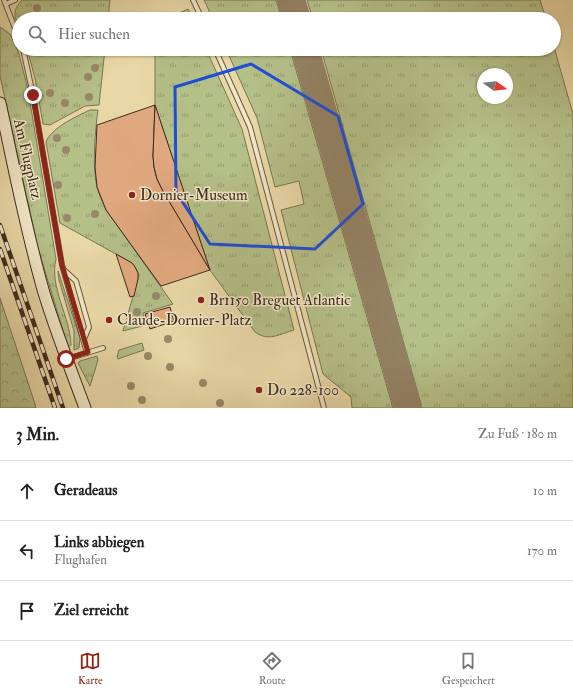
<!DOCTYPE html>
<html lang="de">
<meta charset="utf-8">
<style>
:root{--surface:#fff;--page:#f2f2f2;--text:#222;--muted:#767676;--line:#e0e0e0;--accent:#8f2418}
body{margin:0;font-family:"IM FELL Double Pica",serif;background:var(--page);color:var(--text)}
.compass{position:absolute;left:477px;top:68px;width:36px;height:36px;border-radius:50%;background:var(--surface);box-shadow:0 1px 3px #0004;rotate:104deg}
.stop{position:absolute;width:12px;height:12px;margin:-9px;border:3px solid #8f2418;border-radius:50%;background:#fff}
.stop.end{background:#8f2418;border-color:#fff;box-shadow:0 1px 4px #0008}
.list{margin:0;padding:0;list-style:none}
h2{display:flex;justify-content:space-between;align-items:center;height:52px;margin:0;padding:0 16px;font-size:17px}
h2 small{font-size:13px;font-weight:400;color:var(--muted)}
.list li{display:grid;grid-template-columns:26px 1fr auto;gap:12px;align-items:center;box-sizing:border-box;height:60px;padding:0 16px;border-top:1px solid var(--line)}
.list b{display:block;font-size:15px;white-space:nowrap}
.list p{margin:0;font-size:13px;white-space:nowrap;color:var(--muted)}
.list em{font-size:13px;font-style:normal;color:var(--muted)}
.icon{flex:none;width:22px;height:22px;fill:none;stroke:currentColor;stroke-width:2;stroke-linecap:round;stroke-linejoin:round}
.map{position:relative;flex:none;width:573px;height:408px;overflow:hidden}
.search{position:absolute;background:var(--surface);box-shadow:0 1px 3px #0004;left:12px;right:12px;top:12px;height:44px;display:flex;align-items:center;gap:10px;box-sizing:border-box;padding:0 14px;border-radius:22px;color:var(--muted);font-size:15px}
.sheet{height:232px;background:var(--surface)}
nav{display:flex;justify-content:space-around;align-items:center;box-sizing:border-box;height:56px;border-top:1px solid var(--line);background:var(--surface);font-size:11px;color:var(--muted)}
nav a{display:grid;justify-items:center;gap:2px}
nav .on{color:var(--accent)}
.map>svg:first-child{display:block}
.grass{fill:url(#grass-tufts);stroke:#797654;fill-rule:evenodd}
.forest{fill:url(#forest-crowns);stroke:#797654}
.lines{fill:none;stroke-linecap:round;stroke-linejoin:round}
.taxiway{stroke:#938264;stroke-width:28}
.building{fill:#e0a87e;stroke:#3d2c20}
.lane-casing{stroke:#685742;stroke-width:6}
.secondary-casing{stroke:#3d2c20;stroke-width:13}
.lane{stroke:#f1e6c6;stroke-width:4}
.secondary{stroke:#f1e6c6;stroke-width:11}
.rail-casing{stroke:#3d2c20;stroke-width:4.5}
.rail{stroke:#f1e6c6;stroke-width:3;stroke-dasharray:9;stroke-linecap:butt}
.tree{fill:#988968}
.route{stroke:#8f2418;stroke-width:5}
.marked{fill:none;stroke:#1d4ed8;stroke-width:3;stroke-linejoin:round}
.poi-dot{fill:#8f2418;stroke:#f1e6c6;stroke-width:1.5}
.labels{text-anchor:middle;stroke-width:3;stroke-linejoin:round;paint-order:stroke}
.street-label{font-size:15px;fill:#3d2c20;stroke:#f1e6c6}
.poi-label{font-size:15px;fill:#3d2c20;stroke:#f1e6c6;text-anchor:start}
</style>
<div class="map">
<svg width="573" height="408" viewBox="0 0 573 408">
<defs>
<pattern id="grass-tufts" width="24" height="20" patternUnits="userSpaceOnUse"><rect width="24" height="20" fill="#b5bf88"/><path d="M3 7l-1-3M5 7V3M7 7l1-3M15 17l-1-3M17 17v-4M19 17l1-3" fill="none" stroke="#949b6f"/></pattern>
<pattern id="forest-crowns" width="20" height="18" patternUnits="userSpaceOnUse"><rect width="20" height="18" fill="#b5bf88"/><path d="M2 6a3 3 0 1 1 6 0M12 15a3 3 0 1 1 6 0" fill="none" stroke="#949b6f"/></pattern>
</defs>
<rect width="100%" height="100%" fill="#e9d8a7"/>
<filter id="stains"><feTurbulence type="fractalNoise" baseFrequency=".005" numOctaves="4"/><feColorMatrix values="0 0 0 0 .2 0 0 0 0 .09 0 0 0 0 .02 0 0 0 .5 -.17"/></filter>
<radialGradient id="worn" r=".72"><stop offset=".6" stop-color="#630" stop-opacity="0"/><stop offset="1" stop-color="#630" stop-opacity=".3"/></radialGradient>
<g class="grass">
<path d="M 22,0 L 110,0 L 108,19 L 19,19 L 19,29 C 14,14 12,12 22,0 Z"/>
<path d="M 204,0 L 276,0 L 282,19 L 213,19 Z"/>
<path d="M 307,0 L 540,0 L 546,19 L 313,19 Z"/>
<path d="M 188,9 L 193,19 L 167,19 Z"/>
<path d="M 0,27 L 10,34 L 18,51 L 22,66 L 28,90 L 56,259 C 49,287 70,316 71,345 L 68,347 L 38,248 L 0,76 Z"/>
<path d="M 554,47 L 573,114 L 573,408 L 422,408 L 321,49 L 554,49 ZM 483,74 L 507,74 L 507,98 L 483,98 Z"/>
<path d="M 27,49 L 105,49 L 99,105 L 85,106 L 50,125 L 43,124 L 35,78 Z"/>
<path d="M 155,49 L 206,49 L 242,129 L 294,330 C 280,334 268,342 255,332 L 210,270 L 155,105 Z"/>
<path d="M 226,49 L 290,49 L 393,408 L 352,408 L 351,397 L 323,374 L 281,210 L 304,204 L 299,181 L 275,187 L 257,118 Z"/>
<path d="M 90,110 L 98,110 C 95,132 92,166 97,187 C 99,195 103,203 106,210 L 173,304 L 143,313 L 146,325 L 123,331 L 138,279 L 138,273 L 135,267 L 132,263 L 60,223 L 46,142 C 51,128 77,116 90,110 Z"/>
<path d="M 58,271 L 80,338 L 79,348 L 74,350 L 74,331 L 59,280 Z"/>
<path d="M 142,343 L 144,350 L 118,359 L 117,357 L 119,350 Z"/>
<path d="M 97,356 L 98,360 L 90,386 L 78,363 L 80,361 Z"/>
</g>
<path class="forest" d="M 0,298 L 34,401 L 36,408 L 0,408 Z"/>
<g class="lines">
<g class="taxiway">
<path d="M 291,0 L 297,19"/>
<path d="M 305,49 L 408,408"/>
</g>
</g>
<g class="building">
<path d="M 155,105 L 153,156 L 154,167 L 157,179 L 163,191 L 210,270 L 161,286 L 106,210 L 97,187 L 95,167 L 97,125 Z"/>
<path d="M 155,105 L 210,270 L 163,191 L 157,179 L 154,167 L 153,156 Z"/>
<path d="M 116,254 L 132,263 L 135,267 L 138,273 L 138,279 L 134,296 L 130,297 Z"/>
<path d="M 170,307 L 174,321 L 150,329 L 145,314 Z"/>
</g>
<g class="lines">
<g class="lane-casing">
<g id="lane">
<path d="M 4,0 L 19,39"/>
<path d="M 193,0 L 202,19"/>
<path d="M 6,4 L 15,0"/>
<path d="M 23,49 L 33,95 L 62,265 L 87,353"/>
<path d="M 215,49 L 250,127 L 324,408"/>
<path d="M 64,270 L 76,281 L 89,327 L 84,339"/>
<path d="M 67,359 L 103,348"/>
</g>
</g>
<g class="secondary-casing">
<path id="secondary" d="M 0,103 C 14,167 26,231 44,293 C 56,332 71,370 85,408"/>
</g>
<use href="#lane" class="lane"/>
<use href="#secondary" class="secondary"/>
<g class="rail-casing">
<g id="rail">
<path d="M 0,225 L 63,408"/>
<path d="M 0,249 L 55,408"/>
</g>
</g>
<use href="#rail" class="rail"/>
</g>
<g class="tree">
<circle cx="37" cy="8" r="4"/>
<circle cx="95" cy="68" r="4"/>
<circle cx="88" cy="77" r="4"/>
<circle cx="50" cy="93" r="4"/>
<circle cx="89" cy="97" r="4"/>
<circle cx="65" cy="103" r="4"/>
<circle cx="57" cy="138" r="4"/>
<circle cx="66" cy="150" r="4"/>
<circle cx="58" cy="185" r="4"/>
<circle cx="95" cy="214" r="4"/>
<circle cx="67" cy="218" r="4"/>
<circle cx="156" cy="296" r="4"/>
<circle cx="137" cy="312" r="4"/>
<circle cx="168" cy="339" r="4"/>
<circle cx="148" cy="356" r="4"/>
<circle cx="170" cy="367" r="4"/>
<circle cx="203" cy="383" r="4"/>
<circle cx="131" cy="386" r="4"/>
<circle cx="142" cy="400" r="4"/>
<circle cx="220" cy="403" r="4"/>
</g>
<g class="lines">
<path class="route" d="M 33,95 L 62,265 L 88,352 L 66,359"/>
</g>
<path class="marked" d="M 251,64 L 338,116 L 363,204 L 315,249 L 210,244 L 176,192 L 175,87 Z"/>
<g class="poi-dot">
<circle cx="132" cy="195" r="4"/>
<circle cx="201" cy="300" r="4"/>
<circle cx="109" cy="320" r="4"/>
<circle cx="259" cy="390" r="4"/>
</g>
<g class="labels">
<g class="street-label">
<text transform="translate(28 159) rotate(77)" y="5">Am Flugplatz</text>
</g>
<g class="poi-label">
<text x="140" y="200">Dornier-Museum</text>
<text x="209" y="305">Br1150 Breguet Atlantic</text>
<text x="117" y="325">Claude-Dornier-Platz</text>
<text x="267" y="395">Do 228-100</text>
</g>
</g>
<rect width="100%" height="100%" filter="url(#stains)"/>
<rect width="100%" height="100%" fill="url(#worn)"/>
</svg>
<svg class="compass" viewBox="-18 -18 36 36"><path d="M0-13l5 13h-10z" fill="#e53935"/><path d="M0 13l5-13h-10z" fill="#767676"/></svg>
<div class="stop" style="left:66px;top:359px"></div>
<div class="stop end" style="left:33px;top:95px"></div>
<div class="search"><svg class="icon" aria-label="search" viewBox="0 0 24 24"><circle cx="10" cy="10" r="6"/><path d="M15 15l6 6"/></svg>Hier suchen</div>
</div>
<section class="sheet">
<h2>3 Min.<small>Zu Fuß · 180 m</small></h2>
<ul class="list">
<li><svg class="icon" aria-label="ahead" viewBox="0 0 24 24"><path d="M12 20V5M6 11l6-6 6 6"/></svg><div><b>Geradeaus</b></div><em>10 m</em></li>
<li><svg class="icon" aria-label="left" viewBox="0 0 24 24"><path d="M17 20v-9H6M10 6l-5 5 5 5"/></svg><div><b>Links abbiegen</b><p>Flughafen</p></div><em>170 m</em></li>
<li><svg class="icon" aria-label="arrive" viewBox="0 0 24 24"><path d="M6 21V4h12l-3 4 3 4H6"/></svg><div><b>Ziel erreicht</b></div></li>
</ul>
</section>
<nav>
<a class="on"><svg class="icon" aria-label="map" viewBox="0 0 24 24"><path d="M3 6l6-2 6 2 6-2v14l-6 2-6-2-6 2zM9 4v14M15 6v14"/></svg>Karte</a>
<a><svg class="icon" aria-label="directions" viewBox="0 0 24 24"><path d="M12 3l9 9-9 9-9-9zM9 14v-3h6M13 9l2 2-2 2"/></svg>Route</a>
<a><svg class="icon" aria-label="saved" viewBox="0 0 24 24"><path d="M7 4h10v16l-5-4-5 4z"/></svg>Gespeichert</a>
</nav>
